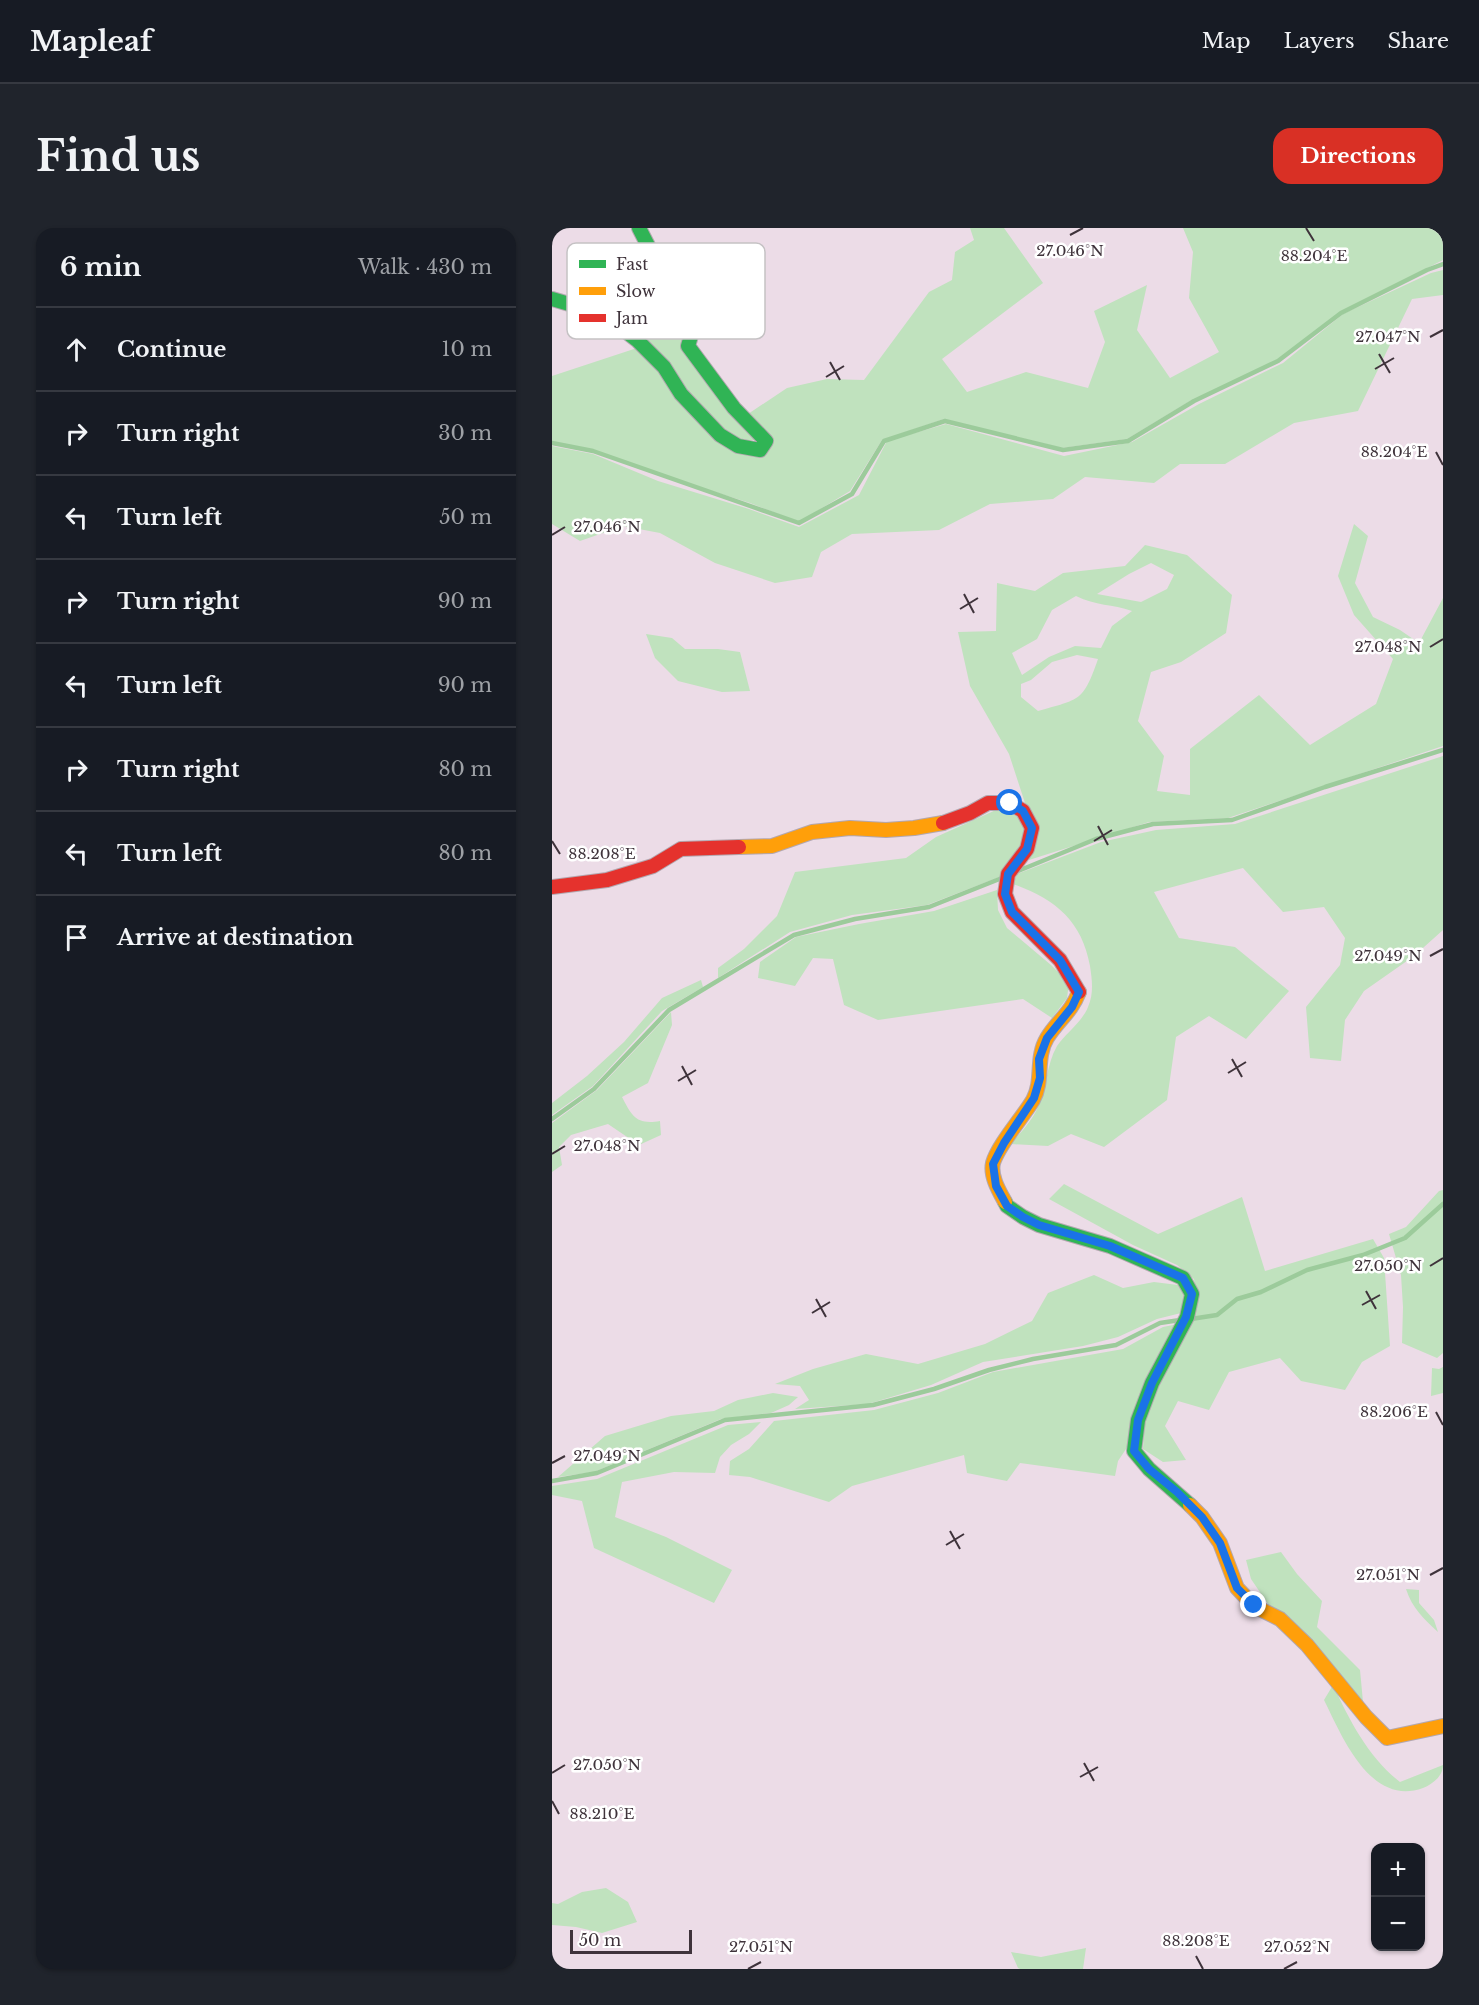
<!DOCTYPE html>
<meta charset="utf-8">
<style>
:root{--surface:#171b24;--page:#20242c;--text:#f1f3f6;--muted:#9ea1a6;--line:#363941;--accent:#d93025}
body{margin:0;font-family:"Libre Baskerville",serif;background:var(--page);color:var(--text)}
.controls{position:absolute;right:18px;bottom:18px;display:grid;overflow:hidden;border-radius:12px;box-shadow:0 2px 4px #0004}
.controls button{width:54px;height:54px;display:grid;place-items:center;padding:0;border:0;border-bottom:2px solid var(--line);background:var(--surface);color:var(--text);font:30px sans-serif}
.scale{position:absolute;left:18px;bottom:15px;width:122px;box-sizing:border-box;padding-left:6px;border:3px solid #3f333b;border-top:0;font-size:16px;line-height:21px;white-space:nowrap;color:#3f333b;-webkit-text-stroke:4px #fff;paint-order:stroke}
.stop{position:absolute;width:18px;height:18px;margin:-14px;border:4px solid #1a73e8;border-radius:50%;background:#fff}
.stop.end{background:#1a73e8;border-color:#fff;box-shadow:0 2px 6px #0008}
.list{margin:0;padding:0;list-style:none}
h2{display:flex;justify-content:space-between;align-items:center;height:78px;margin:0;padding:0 24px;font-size:26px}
h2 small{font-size:20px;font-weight:400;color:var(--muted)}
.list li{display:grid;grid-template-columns:39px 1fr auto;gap:18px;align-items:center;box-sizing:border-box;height:84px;padding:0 24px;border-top:2px solid var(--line)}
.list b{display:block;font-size:22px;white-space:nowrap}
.list em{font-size:20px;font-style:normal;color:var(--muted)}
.icon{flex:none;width:33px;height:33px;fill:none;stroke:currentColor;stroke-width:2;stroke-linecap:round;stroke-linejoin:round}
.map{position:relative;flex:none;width:891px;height:1741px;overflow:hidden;border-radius:18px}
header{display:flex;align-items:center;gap:36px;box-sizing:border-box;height:84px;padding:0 30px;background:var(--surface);border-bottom:2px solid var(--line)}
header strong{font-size:28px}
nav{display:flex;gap:33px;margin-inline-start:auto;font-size:21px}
.intro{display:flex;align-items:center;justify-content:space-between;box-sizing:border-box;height:144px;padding:0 36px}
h1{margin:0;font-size:42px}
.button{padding:15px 27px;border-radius:18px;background:var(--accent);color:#fff;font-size:21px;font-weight:700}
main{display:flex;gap:36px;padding:0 36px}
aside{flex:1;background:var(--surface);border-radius:18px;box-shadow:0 2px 4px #0004}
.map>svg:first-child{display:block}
.green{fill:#c0e2be;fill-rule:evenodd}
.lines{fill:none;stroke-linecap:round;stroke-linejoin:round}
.stream{stroke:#9ccb9b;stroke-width:4.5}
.fast-casing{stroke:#b3a7af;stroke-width:16}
.slow-casing{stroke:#b3a7af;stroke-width:16}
.jam-casing{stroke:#b3a7af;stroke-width:16}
.fast{stroke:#30b455;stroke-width:14}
.slow{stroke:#ff9f0a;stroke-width:14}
.jam{stroke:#e5322d;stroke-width:14}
.route{stroke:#1a73e8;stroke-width:8}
.ticks{fill:none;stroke:#3f333b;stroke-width:2}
.key{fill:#fff;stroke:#c5c2c4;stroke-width:1.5}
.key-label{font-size:16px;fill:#3f333b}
.ticks-label{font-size:15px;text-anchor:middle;fill:#3f333b;stroke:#fff;stroke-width:5;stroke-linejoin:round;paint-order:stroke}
</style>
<header>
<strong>Mapleaf</strong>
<nav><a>Map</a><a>Layers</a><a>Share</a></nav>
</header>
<div class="intro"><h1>Find us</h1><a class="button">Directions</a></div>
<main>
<aside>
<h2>6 min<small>Walk · 430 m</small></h2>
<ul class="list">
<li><svg class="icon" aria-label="ahead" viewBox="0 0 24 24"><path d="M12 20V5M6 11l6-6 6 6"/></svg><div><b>Continue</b></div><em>10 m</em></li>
<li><svg class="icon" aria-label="right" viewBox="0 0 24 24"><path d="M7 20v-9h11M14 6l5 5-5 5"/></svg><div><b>Turn right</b></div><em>30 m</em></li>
<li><svg class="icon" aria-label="left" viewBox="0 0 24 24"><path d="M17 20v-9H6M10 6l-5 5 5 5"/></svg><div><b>Turn left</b></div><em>50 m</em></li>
<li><svg class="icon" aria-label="right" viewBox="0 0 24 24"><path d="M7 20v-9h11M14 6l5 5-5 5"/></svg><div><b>Turn right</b></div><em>90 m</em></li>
<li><svg class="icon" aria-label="left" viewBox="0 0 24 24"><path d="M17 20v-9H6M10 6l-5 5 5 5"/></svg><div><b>Turn left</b></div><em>90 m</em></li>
<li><svg class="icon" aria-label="right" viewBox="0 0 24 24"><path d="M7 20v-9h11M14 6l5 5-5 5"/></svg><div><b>Turn right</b></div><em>80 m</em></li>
<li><svg class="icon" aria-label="left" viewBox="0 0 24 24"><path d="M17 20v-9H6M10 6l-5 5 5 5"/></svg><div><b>Turn left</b></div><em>80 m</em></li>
<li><svg class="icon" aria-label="arrive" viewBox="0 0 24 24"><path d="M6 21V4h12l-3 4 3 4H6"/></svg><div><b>Arrive at destination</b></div></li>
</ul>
</aside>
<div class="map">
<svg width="891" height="1741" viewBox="0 0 891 1741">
<rect width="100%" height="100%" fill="#ecdce7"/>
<g class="green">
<path d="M 418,0 L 452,0 L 491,55 L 390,131 L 415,164 L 474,144 L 536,160 L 553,114 L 542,83 L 595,57 L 585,102 L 618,150 L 667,124 L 637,70 L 641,24 L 631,0 L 891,0 L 891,32 L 787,85 L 724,133 L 638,173 L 575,211 L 510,220 L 392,191 L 330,212 L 298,263 L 247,294 L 198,275 L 106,246 L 39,221 L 0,214 L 0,148 L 88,119 L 129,168 L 208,226 L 193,188 L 235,160 L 275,151 L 312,152 L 377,64 L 400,52 L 403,24 L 422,12 Z"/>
<path d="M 891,42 L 891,67 L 860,71 L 806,183 L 742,195 L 673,236 L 628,236 L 602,255 L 533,249 L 501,271 L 438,276 L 387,302 L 300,306 L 269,324 L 260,349 L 223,355 L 163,335 L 108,305 L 71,298 L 28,313 L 0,296 L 0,218 L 41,226 L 106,253 L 197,281 L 247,299 L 307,267 L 335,213 L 394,196 L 512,228 L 580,214 L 647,176 L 731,135 L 791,86 L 879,45 Z"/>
<path d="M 124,61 L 150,64 L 133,118 L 207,211 L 185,215 L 67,89 L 90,87 Z"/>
<path d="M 802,296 L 816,308 L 803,355 L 821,389 L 848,402 L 867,415 L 891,370 L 891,518 L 676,590 L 597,594 L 477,632 L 474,578 L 457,526 L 418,458 L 406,404 L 444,403 L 445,355 L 483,363 L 511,345 L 573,338 L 593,317 L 635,327 L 680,367 L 674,405 L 629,434 L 599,444 L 586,493 L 612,528 L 605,563 L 638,567 L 638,521 L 707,467 L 758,517 L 824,476 L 841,431 L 802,387 L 786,348 ZM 599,335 L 622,347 L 615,361 L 589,374 L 545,366 L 577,346 ZM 524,368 C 544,378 560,376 580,383 L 560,398 L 549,420 L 523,418 L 497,429 L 470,447 L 460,425 L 485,411 L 500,382 ZM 525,427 L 546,431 C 531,474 528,471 486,483 L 469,469 L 469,456 L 479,452 L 500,434 Z"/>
<path d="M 94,406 L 120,410 L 133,421 L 166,421 L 188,424 L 198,463 L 170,464 L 126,453 L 103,430 Z"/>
<path d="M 891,528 L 891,702 L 862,728 L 812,763 L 793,792 L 789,833 L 758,830 L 754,779 L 788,737 L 793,710 L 772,679 L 731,684 L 691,640 L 602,664 L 627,710 L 683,719 L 737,763 L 694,811 L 657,788 L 624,809 L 615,872 L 552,919 L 519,906 L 496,918 L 459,916 C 468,905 480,893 486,879 C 495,860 494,837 505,818 C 514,805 530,794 536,779 C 542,765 540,752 538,738 C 530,693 503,671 461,656 L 465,646 L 549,614 L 604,602 L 683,596 Z"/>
<path d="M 444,582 C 464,584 467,587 475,606 L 450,648 L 375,677 L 300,687 L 238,704 L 166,750 L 166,740 L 192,721 L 225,688 L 243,644 L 354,630 L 384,609 Z"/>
<path d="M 445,662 L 446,682 L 455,700 L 499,737 L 517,755 L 515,770 L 500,790 L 471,771 L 326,792 L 292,777 L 281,731 L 261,730 L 243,758 L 206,750 L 208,734 L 244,709 L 307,696 L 382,683 Z"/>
<path d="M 149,752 L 151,759 L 110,783 L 41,858 L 0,887 L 0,875 L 35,848 L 72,814 L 110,770 Z"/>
<path d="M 119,784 L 120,797 L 96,855 L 70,869 C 80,888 84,897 108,893 L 109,907 L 87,917 L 56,896 L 19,907 L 7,919 L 10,937 L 0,944 L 0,895 L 45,862 Z"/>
<path d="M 512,956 L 606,1006 L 690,969 L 713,1043 L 821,1011 L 832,1030 L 838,1118 L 810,1134 L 793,1162 L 749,1153 L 728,1130 L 677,1144 L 657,1182 L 626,1173 L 613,1198 L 634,1232 L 611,1234 L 591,1221 L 593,1191 L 645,1070 L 642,1051 L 625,1037 L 581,1017 L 497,971 Z"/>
<path d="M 891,962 L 891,1125 L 885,1130 L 850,1115 L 851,1079 L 849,1047 L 837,1006 L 854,999 L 887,963 Z"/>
<path d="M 542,1047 L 571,1060 L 602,1054 L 626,1057 L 632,1066 L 629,1085 L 605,1091 L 566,1109 L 531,1118 L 431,1134 L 379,1157 L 316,1176 L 243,1181 L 257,1172 L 248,1158 L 223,1156 L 261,1141 L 314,1126 L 366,1136 L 433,1116 L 480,1093 L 496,1065 Z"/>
<path d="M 626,1096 L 574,1221 L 566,1233 L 563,1248 L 468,1235 L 455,1253 L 415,1245 L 412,1227 L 300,1258 L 277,1274 L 198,1249 L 177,1247 L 178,1233 L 197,1221 L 222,1193 L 322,1182 L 386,1165 L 441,1144 L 571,1121 L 611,1099 Z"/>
<path d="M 891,1139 L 891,1165 L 879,1168 L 880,1140 L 887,1141 Z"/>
<path d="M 221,1165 L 246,1169 L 237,1177 L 219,1185 L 169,1191 L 42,1244 L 6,1249 L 53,1208 L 119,1188 L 162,1183 L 186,1172 Z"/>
<path d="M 209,1194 L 197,1206 L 179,1217 L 168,1229 L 163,1245 L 122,1244 L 70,1254 L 63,1289 L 114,1309 L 180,1342 L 162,1375 L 42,1320 L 30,1273 L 0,1267 L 0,1258 L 45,1251 L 176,1197 Z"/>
<path d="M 729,1324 L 745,1346 L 770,1373 L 765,1399 L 808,1442 L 811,1474 L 718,1379 L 699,1351 L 694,1332 Z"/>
<path d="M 854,1361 L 867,1362 L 867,1375 L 882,1392 L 886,1404 C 872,1391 860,1380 854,1361 Z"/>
<path d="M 781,1457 C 798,1493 816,1529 848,1554 L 891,1537 C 891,1548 881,1556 871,1560 C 818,1579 790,1508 772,1472 Z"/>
<path d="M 54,1660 L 76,1674 L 85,1694 L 50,1705 L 24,1699 L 0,1697 L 0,1675 L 6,1676 L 30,1664 Z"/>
<path d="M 534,1720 L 531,1741 L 468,1741 L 466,1740 L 459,1724 L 489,1729 Z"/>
</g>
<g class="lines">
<g class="stream">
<path d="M 0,215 L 41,223 L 247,295 L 300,266 L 332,213 L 393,193 L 511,222 L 576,213 L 642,173 L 726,133 L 789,85 L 875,42 L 891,36"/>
<path d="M 466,643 L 544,611 L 601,596 L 680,592 L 773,559 L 891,522"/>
<path d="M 0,891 L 42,861 L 117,782 L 242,707 L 303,691 L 377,679 L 450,650"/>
<path d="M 639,1091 L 665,1087 L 685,1071 L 709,1064 L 755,1042 L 811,1027 L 853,1010 L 891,976"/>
<path d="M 0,1253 L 45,1245 L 173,1192 L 321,1177 L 382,1161 L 437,1142 L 481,1131 L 564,1117 L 608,1095 L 628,1092"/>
</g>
<g class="fast-casing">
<g id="fast">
<path d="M 0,71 L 51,86 L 86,113 L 112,139 L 129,166 L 168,207 L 186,218 L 208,222 L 214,213 L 182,180 L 136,118 L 153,61 L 123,55 L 108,41 L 87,0"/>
<path d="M 453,974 L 455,978 L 471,989 L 487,997 L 558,1018 L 631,1050 L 640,1066 L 635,1089 L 600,1155 L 586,1192 L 582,1223 L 597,1241 L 638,1277"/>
</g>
</g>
<g class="slow-casing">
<g id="slow">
<path d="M 187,619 L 220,618 L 260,604 L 298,600 L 334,602 L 362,600 L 391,595"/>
<path d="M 453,974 C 447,963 438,948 441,935 C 446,917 471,889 481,872 C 492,852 483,830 495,810 C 506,792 519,785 527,764"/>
<path d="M 638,1277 L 650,1289 L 668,1315 L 685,1360 L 702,1378 L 728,1391 L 755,1417 L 814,1489 L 835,1510 L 891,1498"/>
</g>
</g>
<g class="jam-casing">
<g id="jam">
<path d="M 391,595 L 418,585 L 436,575 L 458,575 L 471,583 L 480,600 L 475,621 L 456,646 L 453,666 L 460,684 L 508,732 L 527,764"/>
<path d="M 0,659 L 55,652 L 101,638 L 129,621 L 187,619"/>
</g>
</g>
<use href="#fast" class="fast"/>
<use href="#slow" class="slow"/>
<use href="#jam" class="jam"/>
</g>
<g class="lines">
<path class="route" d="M 458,575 L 471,583 L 480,600 L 475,621 L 456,646 L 453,666 L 460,684 L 508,732 L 527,764 L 520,779 L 495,810 L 487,831 L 488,850 L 482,870 L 452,915 L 441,936 L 444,958 L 455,978 L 471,989 L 487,997 L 558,1018 L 631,1050 L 640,1066 L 634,1089 L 600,1155 L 586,1192 L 582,1223 L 597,1241 L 625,1264 L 650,1289 L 668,1315 L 685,1360 L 702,1377"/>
</g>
<path class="ticks" d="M 754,0 L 762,13M 518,7 L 531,0M 878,109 L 891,102M 827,126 L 838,145M 278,134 L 288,152M 823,141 L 842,130M 274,149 L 292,138M 884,224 L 891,237M 0,307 L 13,299M 412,366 L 422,385M 408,381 L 426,370M 878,419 L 891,411M 546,598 L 556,617M 0,613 L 8,626M 542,613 L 560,602M 878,728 L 891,721M 680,831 L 690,849M 130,838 L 140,857M 676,845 L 694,834M 126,853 L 144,842M 0,926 L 13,918M 878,1038 L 891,1030M 814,1063 L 824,1081M 264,1071 L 274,1089M 810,1077 L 828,1067M 260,1085 L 278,1074M 884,1184 L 891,1197M 0,1235 L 13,1228M 398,1303 L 408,1321M 394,1317 L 412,1306M 878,1347 L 891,1340M 532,1535 L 542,1553M 0,1545 L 13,1537M 528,1549 L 546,1539M 0,1573 L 7,1586M 644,1728 L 651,1741M 196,1741 L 209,1734M 732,1741 L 745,1734"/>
<rect x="15" y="15" width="198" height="96" rx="9" class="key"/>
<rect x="27" y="32" width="27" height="8" fill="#30b455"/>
<rect x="27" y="59" width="27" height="8" fill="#ff9f0a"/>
<rect x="27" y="86" width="27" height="8" fill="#e5322d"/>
<g class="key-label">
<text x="64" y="42">Fast</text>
<text x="64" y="69">Slow</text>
<text x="64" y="96">Jam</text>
</g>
<g class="ticks-label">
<text x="518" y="28">27.046°N</text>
<text x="762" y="33">88.204°E</text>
<text x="836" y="114">27.047°N</text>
<text x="842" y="229">88.204°E</text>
<text x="55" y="304">27.046°N</text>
<text x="836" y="424">27.048°N</text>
<text x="50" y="631">88.208°E</text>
<text x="836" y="733">27.049°N</text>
<text x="55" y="923">27.048°N</text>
<text x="836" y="1043">27.050°N</text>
<text x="842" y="1189">88.206°E</text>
<text x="55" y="1233">27.049°N</text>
<text x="836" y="1352">27.051°N</text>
<text x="55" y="1542">27.050°N</text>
<text x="50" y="1591">88.210°E</text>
<text x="644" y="1718">88.208°E</text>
<text x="209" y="1724">27.051°N</text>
<text x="745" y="1724">27.052°N</text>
</g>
</svg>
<div class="controls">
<button>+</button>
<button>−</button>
</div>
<div class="scale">50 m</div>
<div class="stop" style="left:458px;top:575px"></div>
<div class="stop end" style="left:702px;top:1377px"></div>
</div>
</main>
